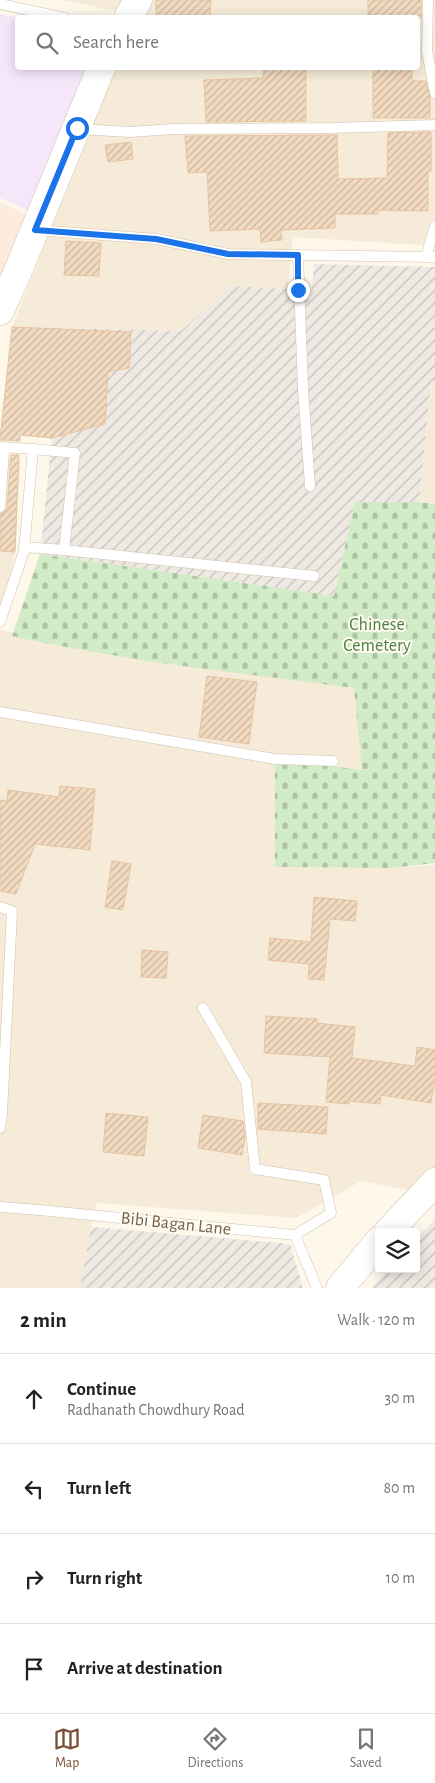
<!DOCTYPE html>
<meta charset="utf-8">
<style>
:root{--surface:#fff;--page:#f2f2f2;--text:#222;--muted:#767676;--line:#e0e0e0;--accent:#7c4e35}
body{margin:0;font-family:"Alegreya Sans",sans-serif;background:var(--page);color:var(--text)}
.controls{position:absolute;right:15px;bottom:15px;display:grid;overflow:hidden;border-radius:5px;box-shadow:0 2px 12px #0003}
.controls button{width:45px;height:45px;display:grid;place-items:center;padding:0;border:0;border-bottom:1px solid var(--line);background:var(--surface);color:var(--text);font:25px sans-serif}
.stop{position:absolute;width:15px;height:15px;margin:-11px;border:4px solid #1a73e8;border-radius:50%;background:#fff}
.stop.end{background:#1a73e8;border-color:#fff;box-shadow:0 1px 5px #0008}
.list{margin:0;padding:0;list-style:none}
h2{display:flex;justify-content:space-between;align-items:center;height:65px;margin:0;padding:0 20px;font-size:21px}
h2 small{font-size:16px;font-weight:400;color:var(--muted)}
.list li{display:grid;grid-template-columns:32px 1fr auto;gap:15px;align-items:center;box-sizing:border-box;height:90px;padding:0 20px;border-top:1px solid var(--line)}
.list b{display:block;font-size:19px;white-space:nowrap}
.list p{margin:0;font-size:16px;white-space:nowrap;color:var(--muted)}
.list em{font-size:16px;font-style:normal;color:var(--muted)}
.icon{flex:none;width:28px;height:28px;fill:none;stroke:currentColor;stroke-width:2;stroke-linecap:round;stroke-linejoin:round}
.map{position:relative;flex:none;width:435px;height:1288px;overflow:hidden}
.search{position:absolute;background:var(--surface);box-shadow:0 2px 12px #0003;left:15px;right:15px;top:15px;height:55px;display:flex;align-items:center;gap:12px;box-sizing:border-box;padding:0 18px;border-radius:5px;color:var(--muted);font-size:19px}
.sheet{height:425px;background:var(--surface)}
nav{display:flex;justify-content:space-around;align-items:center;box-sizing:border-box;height:70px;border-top:1px solid var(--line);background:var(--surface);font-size:14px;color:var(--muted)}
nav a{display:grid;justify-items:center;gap:2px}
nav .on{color:var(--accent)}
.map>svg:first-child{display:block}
.residential{fill:#f5ebd8}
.commercial{fill:#fdebde}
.industrial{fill:url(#industrial-furrows)}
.education{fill:#f5e6fa}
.cemetery{fill:url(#cemetery-stones)}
.building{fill:url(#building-hatch);stroke:#e7c4a1}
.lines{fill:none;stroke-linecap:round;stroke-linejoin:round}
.lane-casing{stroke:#d0c2ae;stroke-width:11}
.secondary-casing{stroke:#d3c3ac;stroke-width:29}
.lane{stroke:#fff;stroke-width:10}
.secondary{stroke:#fff;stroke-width:28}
.route{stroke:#1a73e8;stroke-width:6}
.labels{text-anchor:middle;stroke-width:4;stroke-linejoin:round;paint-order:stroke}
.park-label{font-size:18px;fill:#4d8043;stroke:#fffbf1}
.street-label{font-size:18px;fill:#79624c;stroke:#fffbf1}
</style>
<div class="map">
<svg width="435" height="1288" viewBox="0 0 435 1288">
<defs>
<pattern id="industrial-furrows" width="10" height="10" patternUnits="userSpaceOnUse" patternTransform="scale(1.25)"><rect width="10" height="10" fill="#eeeae3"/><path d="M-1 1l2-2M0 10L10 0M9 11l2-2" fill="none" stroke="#c6c1ba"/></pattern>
<pattern id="cemetery-stones" width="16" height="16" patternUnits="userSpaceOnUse" patternTransform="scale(1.25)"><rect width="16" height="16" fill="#d1ecc7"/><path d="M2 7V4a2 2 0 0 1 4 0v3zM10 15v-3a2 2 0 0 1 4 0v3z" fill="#aec3a4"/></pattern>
<pattern id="building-hatch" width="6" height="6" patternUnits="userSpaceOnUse" patternTransform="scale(1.25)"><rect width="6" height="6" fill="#f3dbc1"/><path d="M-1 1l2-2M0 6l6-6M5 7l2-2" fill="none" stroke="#cab59f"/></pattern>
</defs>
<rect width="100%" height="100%" fill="#fdf8ea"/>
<g class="residential">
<path d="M 62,0 L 124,0 L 116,11 Z"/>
<path d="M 143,0 L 435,0 L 435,246 L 293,237 L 288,289 L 230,286 L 181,331 L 12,327 L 115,68 L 418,68 L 418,18 L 134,17 Z"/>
<path d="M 431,382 L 435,382 L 435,504 L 419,502 Z"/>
<path d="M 0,457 L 20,458 L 15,554 L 0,618 Z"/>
<path d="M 0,630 L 83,643 L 365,690 L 362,770 L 275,867 L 391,868 L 435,865 L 435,1176 L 418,1192 L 361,1181 L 296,1218 L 96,1203 L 80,1288 L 0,1288 Z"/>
</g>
<path class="commercial" d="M 0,202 L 31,217 L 0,291 Z"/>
<g class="industrial">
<path d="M 314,264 L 435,267 L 435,382 L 431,382 L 419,502 L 355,502 L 334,596 L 40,554 L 52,438 L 0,432 L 12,327 L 181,331 L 230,286 L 288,289 L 311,300 Z"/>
<path d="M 435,1219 L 435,1288 L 371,1288 L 389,1269 L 416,1269 L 416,1239 Z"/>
<path d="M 91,1227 L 290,1244 L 303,1288 L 80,1288 Z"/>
</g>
<path class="education" d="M 0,14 L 17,18 L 18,68 L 85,68 L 36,214 L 0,198 Z"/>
<path class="cemetery" d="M 355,502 L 419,502 L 435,504 L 435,863 L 391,868 L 275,867 L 275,759 L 362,770 L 354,688 C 240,673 124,661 12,636 L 40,554 L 334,596 Z"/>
<g class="building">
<path d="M 156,0 L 211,0 L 210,18 L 156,17 Z"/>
<rect x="368" y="0" width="53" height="18"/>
<path d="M 264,68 L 306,68 L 306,121 L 206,122 L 204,80 L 263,78 Z"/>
<path d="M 373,68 L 412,68 L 412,81 L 426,81 L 430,98 L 430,118 L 373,118 Z"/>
<path d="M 431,132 L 431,171 L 428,171 L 428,211 L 378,210 L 378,214 L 335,214 L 335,228 L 281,230 L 282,240 L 261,242 L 260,229 L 210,231 L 207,172 L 188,173 L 185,136 L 337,135 L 338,179 L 387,178 L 388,133 Z"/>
<path d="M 131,142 L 133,159 L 108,162 L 105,145 Z"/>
<path d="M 66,241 L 101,243 L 99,276 L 64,275 Z"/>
<path d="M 12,327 L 131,332 L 129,368 L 108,372 L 105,424 L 52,438 L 20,435 L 20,441 L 0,440 Z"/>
<path d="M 11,455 L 19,455 L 15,552 L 0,551 L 0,514 L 5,511 L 7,508 Z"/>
<path d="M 207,676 L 257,682 L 249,744 L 199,737 Z"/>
<path d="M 60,786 L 95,789 L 90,850 L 35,844 L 16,894 L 0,891 L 0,800 L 7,801 L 8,790 L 59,797 Z"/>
<path d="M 112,861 L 131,864 L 123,910 L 105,907 Z"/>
<path d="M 314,897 L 357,901 L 355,921 L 330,919 L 324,980 L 308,979 L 309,964 L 268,960 L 270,938 L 311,942 Z"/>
<path d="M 142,950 L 168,952 L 166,978 L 141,977 Z"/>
<path d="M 266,1016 L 317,1019 L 317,1023 L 355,1027 L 352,1058 L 415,1066 L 417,1047 L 435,1050 L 435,1077 L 431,1103 L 381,1095 L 380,1104 L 349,1101 L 349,1104 L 326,1102 L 330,1057 L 264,1053 Z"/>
<path d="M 258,1103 L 328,1107 L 326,1134 L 258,1129 Z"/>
<path d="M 106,1113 L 148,1117 L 144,1156 L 103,1152 Z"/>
<path d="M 203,1115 L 243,1121 L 245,1137 L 242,1155 L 198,1148 Z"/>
</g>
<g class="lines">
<g class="lane-casing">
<g id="lane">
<path d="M 428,0 L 427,51 L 435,93"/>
<path d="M 0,4 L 65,18"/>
<path d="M 78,129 L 130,132 L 174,129 L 331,128 L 435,125"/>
<path d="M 35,230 L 157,239 L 228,254 L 435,257"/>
<path d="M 298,255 L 303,389 L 310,486"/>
<path d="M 426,257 L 435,226"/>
<path d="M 0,447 L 33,449 L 24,551 L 0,622"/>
<path d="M 0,452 L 4,452 L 0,507"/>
<path d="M 24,547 L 64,550 L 75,453 L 33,449"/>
<path d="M 64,550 L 314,576"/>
<path d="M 0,712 L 275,759 L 333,761"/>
<path d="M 0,907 L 12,911 L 2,1114 L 0,1128"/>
<path d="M 203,1008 L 246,1082 L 255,1169 L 324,1180 L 331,1213 L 295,1235"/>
<path d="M 0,1207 L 39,1210 L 295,1235 L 317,1288"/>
</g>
</g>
<g class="secondary-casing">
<g id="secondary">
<path d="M 128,18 L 138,0"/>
<path d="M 0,311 L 15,278 L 101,68"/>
<path d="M 388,1232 L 435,1182"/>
<path d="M 340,1288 L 379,1241"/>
</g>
</g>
<use href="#lane" class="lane"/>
<use href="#secondary" class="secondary"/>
</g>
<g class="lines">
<path class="route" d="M 77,128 L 35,230 L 156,239 L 228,254 L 298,255 L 298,290"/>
</g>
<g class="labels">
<g class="park-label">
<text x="377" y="630">Chinese<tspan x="377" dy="21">Cemetery</tspan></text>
</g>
<g class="street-label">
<text transform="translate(176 1223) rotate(6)" y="6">Bibi Bagan Lane</text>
</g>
</g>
</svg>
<div class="controls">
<button><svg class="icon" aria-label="layers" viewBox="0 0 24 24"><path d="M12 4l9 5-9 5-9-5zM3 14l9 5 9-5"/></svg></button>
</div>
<div class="stop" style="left:77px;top:128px"></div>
<div class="stop end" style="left:298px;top:290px"></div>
<div class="search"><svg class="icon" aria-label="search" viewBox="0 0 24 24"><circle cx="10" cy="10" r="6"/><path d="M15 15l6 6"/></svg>Search here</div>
</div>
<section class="sheet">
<h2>2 min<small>Walk · 120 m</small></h2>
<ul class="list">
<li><svg class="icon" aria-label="ahead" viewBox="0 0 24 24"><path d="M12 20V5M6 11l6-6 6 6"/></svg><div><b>Continue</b><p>Radhanath Chowdhury Road</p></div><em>30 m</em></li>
<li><svg class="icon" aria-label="left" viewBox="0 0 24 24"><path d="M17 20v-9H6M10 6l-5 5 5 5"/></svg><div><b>Turn left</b></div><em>80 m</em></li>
<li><svg class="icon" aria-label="right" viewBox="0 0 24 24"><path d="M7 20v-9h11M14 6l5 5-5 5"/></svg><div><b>Turn right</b></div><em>10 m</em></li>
<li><svg class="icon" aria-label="arrive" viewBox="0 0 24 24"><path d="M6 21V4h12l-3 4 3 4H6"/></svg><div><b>Arrive at destination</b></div></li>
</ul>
</section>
<nav>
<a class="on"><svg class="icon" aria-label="map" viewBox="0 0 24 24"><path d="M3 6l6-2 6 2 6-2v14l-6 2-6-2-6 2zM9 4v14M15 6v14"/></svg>Map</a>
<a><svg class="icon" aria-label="directions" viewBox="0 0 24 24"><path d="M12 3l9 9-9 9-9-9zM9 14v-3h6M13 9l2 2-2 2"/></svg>Directions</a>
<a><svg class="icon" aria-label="saved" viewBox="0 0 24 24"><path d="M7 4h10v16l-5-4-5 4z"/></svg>Saved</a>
</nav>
